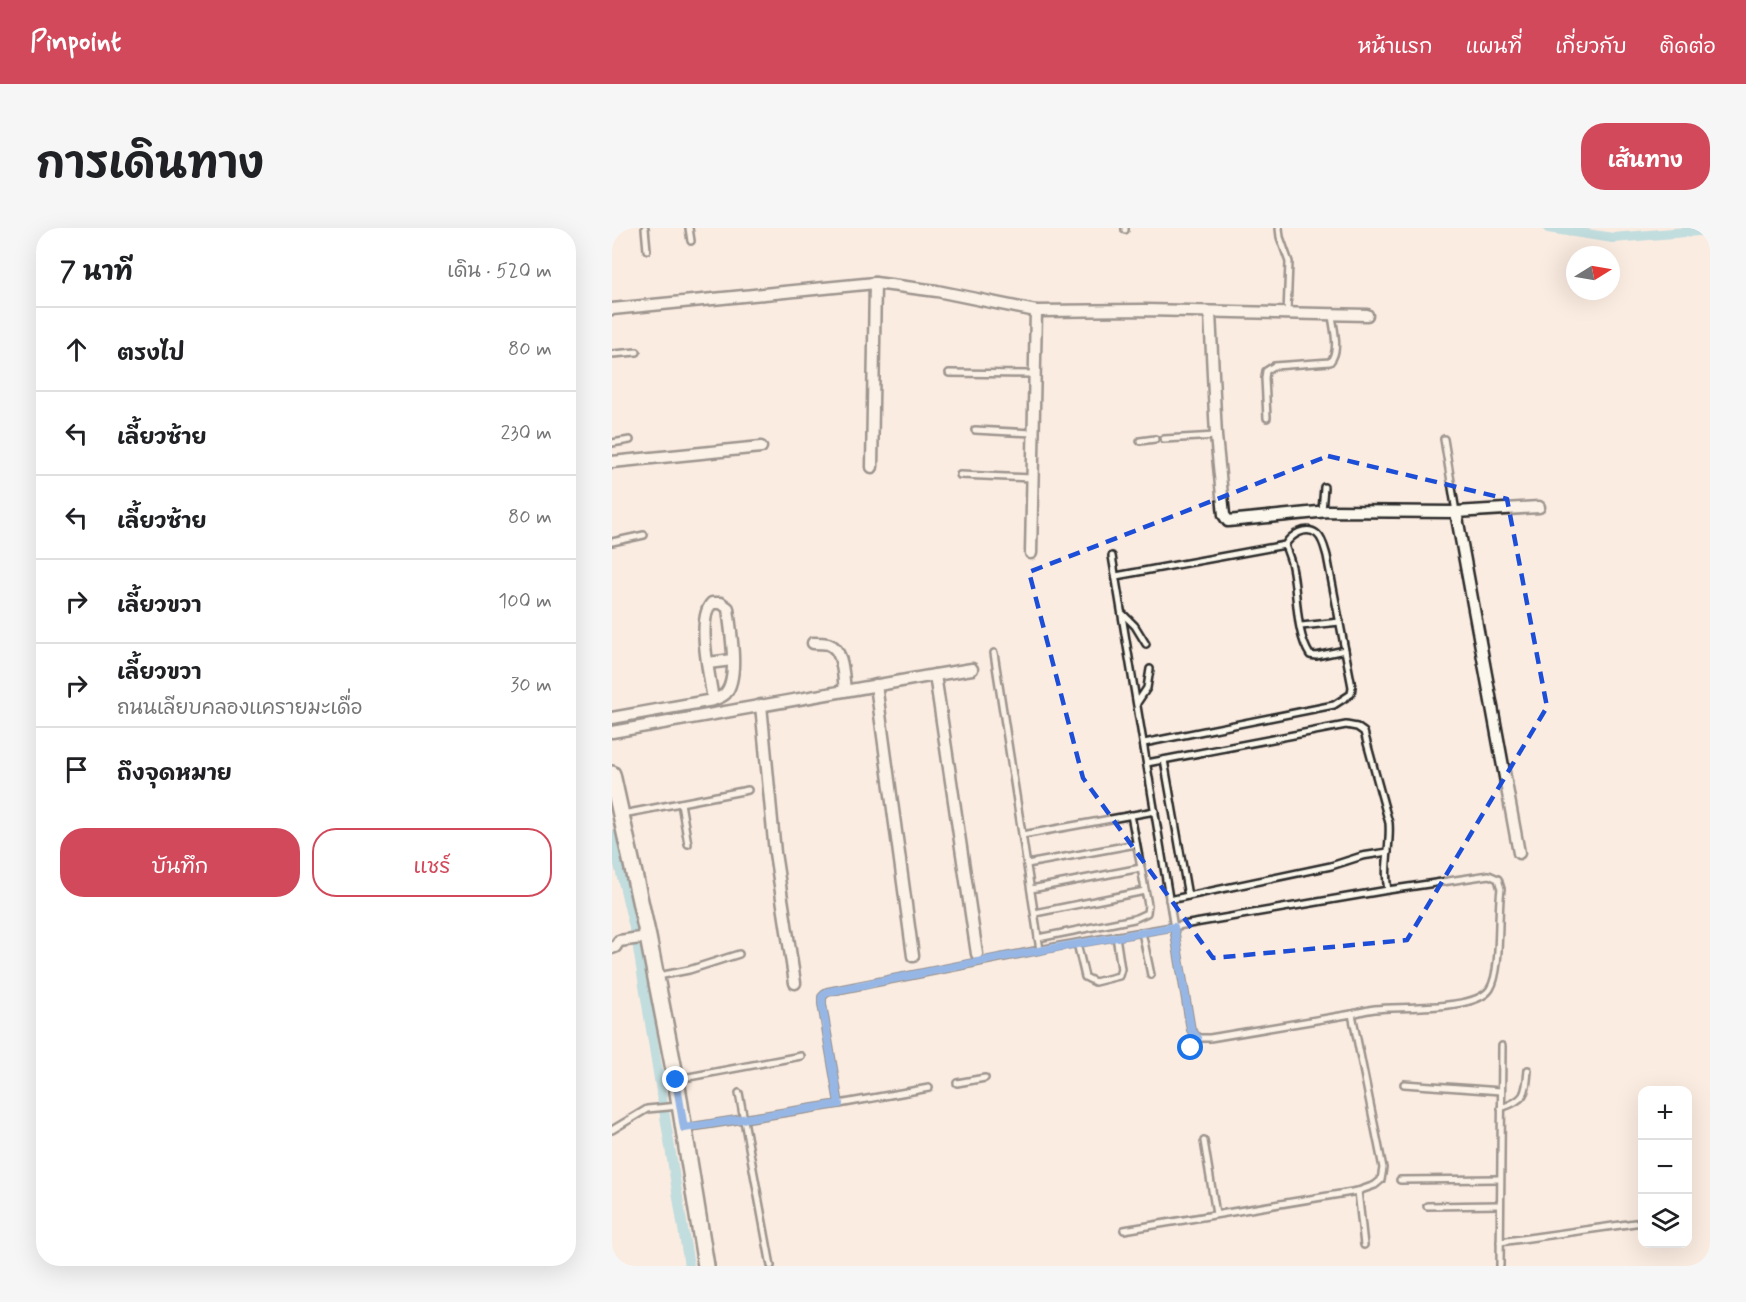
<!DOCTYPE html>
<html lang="th">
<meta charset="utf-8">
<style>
:root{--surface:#fff;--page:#f6f6f6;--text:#202124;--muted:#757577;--line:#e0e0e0;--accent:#d1495b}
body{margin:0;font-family:Mynerve,"Playpen Sans Thai",sans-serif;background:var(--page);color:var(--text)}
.controls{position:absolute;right:18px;bottom:18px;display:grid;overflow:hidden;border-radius:12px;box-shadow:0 6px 24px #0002}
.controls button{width:54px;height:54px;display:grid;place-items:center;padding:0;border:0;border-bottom:2px solid var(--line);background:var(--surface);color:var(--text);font:30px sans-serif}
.compass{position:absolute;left:954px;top:18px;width:54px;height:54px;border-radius:50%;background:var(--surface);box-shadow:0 6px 24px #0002;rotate:79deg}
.stop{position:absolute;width:18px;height:18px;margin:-14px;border:4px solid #1a73e8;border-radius:50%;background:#fff}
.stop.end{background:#1a73e8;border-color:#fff;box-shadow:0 2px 6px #0008}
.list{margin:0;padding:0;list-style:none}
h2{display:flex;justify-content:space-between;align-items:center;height:78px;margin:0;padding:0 24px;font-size:26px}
h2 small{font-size:20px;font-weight:400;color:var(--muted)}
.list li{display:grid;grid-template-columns:39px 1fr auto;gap:18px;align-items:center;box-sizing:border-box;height:84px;padding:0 24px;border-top:2px solid var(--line)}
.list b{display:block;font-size:22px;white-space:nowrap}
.list p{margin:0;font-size:20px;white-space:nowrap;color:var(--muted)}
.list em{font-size:20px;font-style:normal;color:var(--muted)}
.actions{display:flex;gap:12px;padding:18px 24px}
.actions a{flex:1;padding:14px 0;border:2px solid var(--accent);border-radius:24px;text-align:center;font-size:21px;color:var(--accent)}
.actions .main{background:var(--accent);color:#fff}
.icon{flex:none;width:33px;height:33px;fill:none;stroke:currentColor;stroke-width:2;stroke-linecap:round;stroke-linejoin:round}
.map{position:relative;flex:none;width:1098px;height:1038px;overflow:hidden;border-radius:24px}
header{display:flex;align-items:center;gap:36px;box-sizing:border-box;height:84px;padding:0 30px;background:var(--accent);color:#fff}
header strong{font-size:28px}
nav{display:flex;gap:33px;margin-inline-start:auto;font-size:21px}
.intro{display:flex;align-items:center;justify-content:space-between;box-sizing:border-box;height:144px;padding:0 36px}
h1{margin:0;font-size:42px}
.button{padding:15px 27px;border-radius:24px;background:var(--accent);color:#fff;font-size:21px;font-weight:700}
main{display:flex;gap:36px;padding:0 36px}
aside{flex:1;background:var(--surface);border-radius:24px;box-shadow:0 6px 24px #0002}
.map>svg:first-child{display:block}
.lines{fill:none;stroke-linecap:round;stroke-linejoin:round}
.canal{stroke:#7bc9d9;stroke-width:10}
.lane-casing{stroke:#2b2b2b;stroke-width:10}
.street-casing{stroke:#2b2b2b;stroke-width:15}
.secondary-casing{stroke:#2b2b2b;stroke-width:20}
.lane{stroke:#fbf7ec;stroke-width:5}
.street{stroke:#fbf7ec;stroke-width:10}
.secondary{stroke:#fbf7ec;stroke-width:15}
.route{stroke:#1a73e8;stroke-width:8}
.marked{fill:none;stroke:#1d4ed8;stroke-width:4.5;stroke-dasharray:12 8;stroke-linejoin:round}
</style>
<header>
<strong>Pinpoint</strong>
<nav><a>หน้าแรก</a><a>แผนที่</a><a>เกี่ยวกับ</a><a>ติดต่อ</a></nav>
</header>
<div class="intro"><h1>การเดินทาง</h1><a class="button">เส้นทาง</a></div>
<main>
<aside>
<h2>7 นาที<small>เดิน · 520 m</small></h2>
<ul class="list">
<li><svg class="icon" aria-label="ahead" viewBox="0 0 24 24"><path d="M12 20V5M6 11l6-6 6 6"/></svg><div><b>ตรงไป</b></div><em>80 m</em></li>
<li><svg class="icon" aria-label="left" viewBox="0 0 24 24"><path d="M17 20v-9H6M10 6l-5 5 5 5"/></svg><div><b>เลี้ยวซ้าย</b></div><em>230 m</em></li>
<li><svg class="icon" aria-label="left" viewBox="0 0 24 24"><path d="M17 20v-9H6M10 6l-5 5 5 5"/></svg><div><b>เลี้ยวซ้าย</b></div><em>80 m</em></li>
<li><svg class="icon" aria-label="right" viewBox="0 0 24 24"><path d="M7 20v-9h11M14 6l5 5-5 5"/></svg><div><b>เลี้ยวขวา</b></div><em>100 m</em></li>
<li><svg class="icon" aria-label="right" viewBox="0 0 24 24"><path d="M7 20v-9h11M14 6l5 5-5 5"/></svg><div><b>เลี้ยวขวา</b><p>ถนนเลียบคลองแครายมะเดื่อ</p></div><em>30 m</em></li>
<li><svg class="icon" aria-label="arrive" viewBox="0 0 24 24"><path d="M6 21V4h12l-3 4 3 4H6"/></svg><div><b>ถึงจุดหมาย</b></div></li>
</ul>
<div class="actions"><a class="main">บันทึก</a><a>แชร์</a></div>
</aside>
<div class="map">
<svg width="1098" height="1038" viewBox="0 0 1098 1038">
<rect width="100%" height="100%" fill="#fbece1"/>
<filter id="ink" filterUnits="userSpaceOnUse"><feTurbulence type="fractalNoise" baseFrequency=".0167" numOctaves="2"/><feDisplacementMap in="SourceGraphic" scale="12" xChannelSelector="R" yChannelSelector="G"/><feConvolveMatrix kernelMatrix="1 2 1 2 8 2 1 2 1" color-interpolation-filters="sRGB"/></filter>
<g filter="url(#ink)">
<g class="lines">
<g class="canal">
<path d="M 936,0 L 1001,10 L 1098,2"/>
<path d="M 0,607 L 24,708 L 77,1038"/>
</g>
<g class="lane-casing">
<g id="lane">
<path d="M 33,0 L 35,22"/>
<path d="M 77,0 L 79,13"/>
<path d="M 513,0 L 513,2"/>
<path d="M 667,0 L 668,9 L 677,34 L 675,86"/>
<path d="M 0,126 L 25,124"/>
<path d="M 337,145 L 422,146"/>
<path d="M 655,190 L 653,150 L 654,143 L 662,138 L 718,134 C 728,123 722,102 720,88"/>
<path d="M 363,202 L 420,205"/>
<path d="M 552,211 L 604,208"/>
<path d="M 832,211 L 844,284"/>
<path d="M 528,213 L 543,211"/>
<path d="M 0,215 L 18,212"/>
<path d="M 348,247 L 420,250"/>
<path d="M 710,283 L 712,259"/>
<path d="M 0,314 L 32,307"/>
<path d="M 673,317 C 675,324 679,332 680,339 C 686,366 683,404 698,427 L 704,428 L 733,422"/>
<path d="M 500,328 L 579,802 L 586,810 L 598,810 L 740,786 L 771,940 L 769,952 L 763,957 L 746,963 L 512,1002"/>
<path d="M 504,348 L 673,317 C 679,307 694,297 705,306 C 711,311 713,321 715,328 L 740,459 L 739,466 L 722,477 L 532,515"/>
<path d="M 511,386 L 523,398 L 534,416"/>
<path d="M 689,398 L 728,394"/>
<path d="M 382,425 L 428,722"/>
<path d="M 525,475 L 535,460 L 538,441"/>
<path d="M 552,532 L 576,668"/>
<path d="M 535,535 L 734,497 L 745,499 L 752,504 L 777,595 C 779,618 771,639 776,662"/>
<path d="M 69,575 L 76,616"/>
<path d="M 11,586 L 136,562"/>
<path d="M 410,607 L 543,583"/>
<path d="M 415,636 L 524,616"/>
<path d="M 419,661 L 529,640"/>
<path d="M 557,672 L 719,638 L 750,628 L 776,624"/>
<path d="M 423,685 L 533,663"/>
<path d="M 530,704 L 539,747"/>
<path d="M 426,710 L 522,691 L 535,685 L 536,677 L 519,587"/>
<path d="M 465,715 L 473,749 L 483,754 L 507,748 L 509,741 L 504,708"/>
<path d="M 46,748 L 77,742 L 127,726"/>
<path d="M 577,825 L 579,820 L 586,810"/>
<path d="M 66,851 L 189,828"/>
<path d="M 345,855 L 373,850"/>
<path d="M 792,856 L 889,863"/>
<path d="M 127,865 L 159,1038"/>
<path d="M 227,876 L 317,860"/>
<path d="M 889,880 C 913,872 914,867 916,842"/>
<path d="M 73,900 L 227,876 L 210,776 L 210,769 L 215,764 L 448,718 L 776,662 L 877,647 L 886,651 L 889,661 C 885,686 890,742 878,761 C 864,783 788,778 763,781 C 755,782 747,784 740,786"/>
<path d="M 0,902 L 35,881 L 67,878"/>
<path d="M 592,913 L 604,986"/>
<path d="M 788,952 L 888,951"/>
<path d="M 746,963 L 752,1017"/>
<path d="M 815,978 L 888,977"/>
<path d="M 888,1014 L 1030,994"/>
<path d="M 888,1038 L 890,818"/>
</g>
</g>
<g class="street-casing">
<g id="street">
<path d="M 0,81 L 263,55 L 325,63 L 424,83 L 533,82 L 755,87"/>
<path d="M 598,85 L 604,208 L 612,287 L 616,293 L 716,283 L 844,284 L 927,279"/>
<path d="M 0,234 L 149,219"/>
<path d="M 260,239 L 263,55"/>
<path d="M 844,284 L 907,625"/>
<path d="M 419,325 L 424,83"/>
<path d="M 201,415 C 206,415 212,415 216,416 C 232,421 231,449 233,462"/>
<path d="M 96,435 L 120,432"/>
<path d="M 323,447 L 360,441"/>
<path d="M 264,457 L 301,728"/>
<path d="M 149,477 L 163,625 L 183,755"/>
<path d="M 0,490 L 101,472 C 105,470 110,469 113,466 C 128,450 118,400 116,380 L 109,375 L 100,375 C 84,390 98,450 101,472"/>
<path d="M 0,504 L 323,447 L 365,726"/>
<path d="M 0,720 L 3,719 L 7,713 L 36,709"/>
</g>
</g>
<g class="secondary-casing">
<path id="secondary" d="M 0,546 L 36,709 L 64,852 L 94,1038"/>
</g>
<use href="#lane" class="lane"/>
<use href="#street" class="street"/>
<use href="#secondary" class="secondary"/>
</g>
</g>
<g class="lines" filter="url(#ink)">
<path class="route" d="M 64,852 L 72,900 L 227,876 L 210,776 L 210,769 L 215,764 L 391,729 L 562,699 L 579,802 L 586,810 L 579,820"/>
</g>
<path d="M0 0H1098V1038H0ZM 716,228 L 895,271 L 935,479 L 795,712 L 601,730 L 471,550 L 417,344 Z" fill="#fbece1" fill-opacity=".55" fill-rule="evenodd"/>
<path class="marked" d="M 716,228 L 895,271 L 935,479 L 795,712 L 601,730 L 471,550 L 417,344 Z"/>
</svg>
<div class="controls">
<button>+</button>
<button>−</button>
<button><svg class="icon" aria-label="layers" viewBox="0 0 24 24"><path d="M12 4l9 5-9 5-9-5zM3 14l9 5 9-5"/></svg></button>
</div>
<svg class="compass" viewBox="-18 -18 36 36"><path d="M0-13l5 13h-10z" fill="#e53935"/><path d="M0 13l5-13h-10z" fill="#757577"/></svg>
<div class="stop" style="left:579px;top:820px"></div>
<div class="stop end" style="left:64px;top:852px"></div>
</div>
</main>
